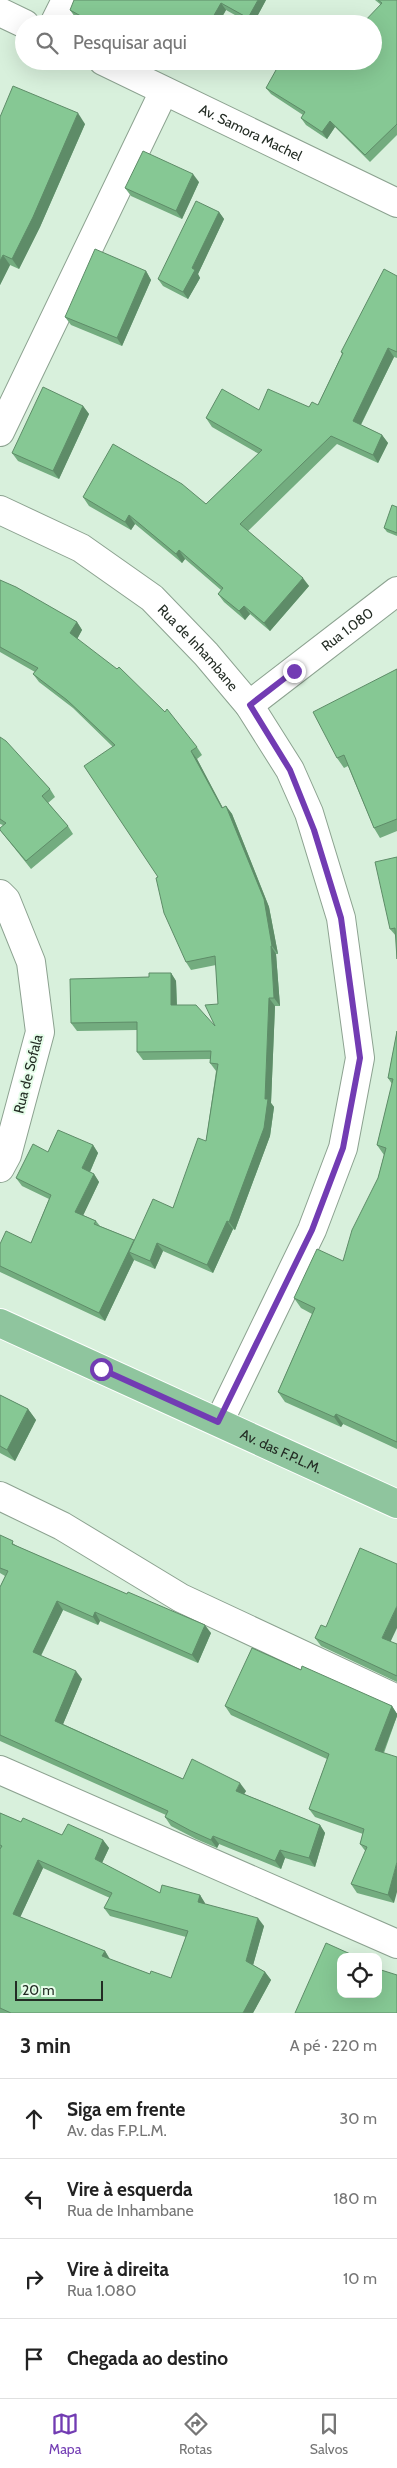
<!DOCTYPE html>
<html lang="pt">
<meta charset="utf-8">
<style>
:root{--surface:#fff;--page:#f6f6f6;--text:#222;--muted:#767676;--line:#e0e0e0;--accent:#723cb3}
body{margin:0;font-family:Cabin,sans-serif;background:var(--page);color:var(--text)}
.controls{position:absolute;right:15px;bottom:15px;display:grid;overflow:hidden;border-radius:10px;box-shadow:0 5px 20px #0002}
.controls button{width:45px;height:45px;display:grid;place-items:center;padding:0;border:0;border-bottom:1px solid var(--line);background:var(--surface);color:var(--text);font:25px sans-serif}
.scale{position:absolute;left:15px;bottom:12px;width:88px;box-sizing:border-box;padding-left:5px;border:2px solid #232c24;border-top:0;font-size:14px;line-height:18px;white-space:nowrap;color:#232c24;-webkit-text-stroke:4px #e5fde9;paint-order:stroke}
.stop{position:absolute;width:15px;height:15px;margin:-11px;border:4px solid #723cb3;border-radius:50%;background:#fff}
.stop.end{background:#723cb3;border-color:#fff;box-shadow:0 1px 5px #0008}
.list{margin:0;padding:0;list-style:none}
h2{display:flex;justify-content:space-between;align-items:center;height:65px;margin:0;padding:0 20px;font-size:21px}
h2 small{font-size:16px;font-weight:400;color:var(--muted)}
.list li{display:grid;grid-template-columns:32px 1fr auto;gap:15px;align-items:center;box-sizing:border-box;height:80px;padding:0 20px;border-top:1px solid var(--line)}
.list b{display:block;font-size:19px;white-space:nowrap}
.list p{margin:0;font-size:16px;white-space:nowrap;color:var(--muted)}
.list em{font-size:16px;font-style:normal;color:var(--muted)}
.icon{flex:none;width:28px;height:28px;fill:none;stroke:currentColor;stroke-width:2;stroke-linecap:round;stroke-linejoin:round}
.map{position:relative;flex:none;width:397px;height:2013px;overflow:hidden}
.search{position:absolute;background:var(--surface);box-shadow:0 5px 20px #0002;left:15px;right:15px;top:15px;height:55px;display:flex;align-items:center;gap:12px;box-sizing:border-box;padding:0 18px;border-radius:28px;color:var(--muted);font-size:19px}
.sheet{height:385px;background:var(--surface)}
nav{display:flex;justify-content:space-around;align-items:center;box-sizing:border-box;height:70px;border-top:1px solid var(--line);background:var(--surface);font-size:14px;color:var(--muted)}
nav a{display:grid;justify-items:center;gap:2px}
nav .on{color:var(--accent)}
.map>svg:first-child{display:block}
.lines{fill:none;stroke-linecap:round;stroke-linejoin:round}
.street-casing{stroke:#8ca290;stroke-width:30}
.primary-casing{stroke:#fff;stroke-width:30}
.street{stroke:#fff;stroke-width:28}
.primary{stroke:#8fc59e;stroke-width:28}
.wall{fill:#73ac7f;fill-rule:evenodd}
.shaded-wall{fill:#5e8c68}
.building{fill:#86c894;stroke:#5e8c68;fill-rule:evenodd}
.route{stroke:#723cb3;stroke-width:6}
.labels{text-anchor:middle;stroke-width:4;stroke-linejoin:round;paint-order:stroke}
.street-label{font-size:14px;fill:#232c24;stroke:#e5fde9}
</style>
<div class="map">
<svg width="397" height="2013" viewBox="0 0 397 2013">
<rect width="100%" height="100%" fill="#d8f0dc"/>
<g class="lines">
<g class="street-casing">
<g id="street">
<path d="M 0,12 L 25,24"/>
<path d="M 54,24 L 66,0"/>
<path id="s1" d="M 103,61 L 397,203"/>
<path d="M 0,432 L 164,91"/>
<path id="s2" d="M 0,510 L 81,548 L 152,598 L 206,654 L 249,705 L 290,770 L 309,813 L 341,918 L 360,1058 L 343,1148 L 312,1230 L 219,1422"/>
<path id="s3" d="M 249,705 L 397,591"/>
<path d="M 0,894 L 6,900 L 31,962 L 40,1032 L 7,1155 L 0,1168"/>
<path d="M 0,1496 L 62,1526 L 181,1598 L 397,1699"/>
<path d="M 0,1770 L 397,1944"/>
</g>
</g>
<g class="primary-casing">
<g id="primary">
<path id="s4" d="M 0,1323 L 397,1504"/>
</g>
</g>
<use href="#street" class="street"/>
<use href="#primary" class="primary"/>
</g>
<g class="wall">
<path d="M 266,0 L 253,24 L 251,24 L 226,10 L 218,24 L 115,24 L 112,22 L 111,24 L 87,24 L 75,17 L 70,10 Z"/>
<path d="M 375,0 L 397,0 L 397,135 L 370,162 L 335,127 L 327,139 L 306,125 L 301,118 L 303,115 L 271,94 L 266,88 L 373,61 L 380,4 Z"/>
<path d="M 0,117 L 85,124 L 40,227 L 19,269 L 10,265 L 0,285 Z"/>
<path d="M 199,182 L 182,219 L 131,196 L 125,188 Z"/>
<path d="M 219,212 L 224,219 L 198,274 L 200,278 L 188,299 L 163,286 L 158,279 Z"/>
<path d="M 146,271 L 151,280 L 122,346 L 71,325 L 65,317 Z"/>
<path d="M 397,276 L 397,358 L 394,357 L 361,425 L 382,435 L 388,443 L 378,463 L 337,444 L 248,531 L 309,586 L 270,631 L 250,614 L 245,620 L 224,602 L 218,594 L 221,590 L 185,559 L 182,563 L 135,524 L 131,530 L 89,506 L 83,497 L 206,504 L 259,454 L 212,427 L 206,418 L 259,410 L 309,407 L 318,405 L 342,354 L 341,352 Z"/>
<path d="M 83,406 L 89,414 L 59,479 L 18,461 L 12,453 Z"/>
<path d="M 397,507 L 397,536 L 387,532 L 384,528 Z"/>
<path d="M 0,580 L 77,622 L 82,630 L 77,639 L 197,747 L 202,755 L 197,759 L 223,808 L 226,806 L 232,814 L 269,907 L 278,954 L 276,954 L 280,1006 L 275,1006 L 271,1103 L 274,1107 L 270,1136 L 235,1230 L 233,1229 L 213,1273 L 163,1251 L 155,1269 L 134,1260 L 105,1321 L 0,1272 L 0,1244 L 31,1243 L 49,1199 L 22,1186 L 16,1178 L 48,1152 L 93,1145 L 98,1153 L 90,1172 L 94,1174 L 99,1182 L 83,1215 L 96,1221 L 100,1226 L 134,1240 L 173,1208 L 206,1141 L 216,1071 L 210,1063 L 210,1059 L 143,1060 L 137,1052 L 137,1030 L 77,1031 L 71,1023 L 149,977 L 171,973 L 176,981 L 177,1005 L 215,1026 L 218,1004 L 216,965 L 191,970 L 186,962 L 158,877 L 113,747 L 73,708 L 39,682 L 33,674 L 35,672 L 0,652 Z"/>
<path d="M 397,669 L 397,831 L 380,838 L 374,828 L 348,766 L 344,768 L 337,758 Z"/>
<path d="M 0,737 L 50,789 L 55,797 L 48,803 L 68,826 L 73,834 L 31,869 L 0,830 L 3,825 L 0,824 Z"/>
<path d="M 397,857 L 396,936 L 390,929 Z"/>
<path d="M 397,1031 L 397,1449 L 343,1424 L 341,1427 L 285,1402 L 278,1392 L 312,1314 L 301,1308 L 294,1298 L 343,1261 L 378,1178 L 384,1155 L 377,1145 L 392,1084 L 388,1078 Z"/>
<path d="M 0,1395 L 28,1409 L 36,1420 L 15,1461 L 0,1453 Z"/>
<path d="M 0,1535 L 17,1546 L 211,1633 L 198,1663 L 100,1621 L 98,1625 L 63,1610 L 41,1656 L 82,1679 L 63,1724 L 183,1779 L 246,1791 L 244,1794 L 320,1825 L 325,1833 L 315,1867 L 285,1858 L 281,1869 L 219,1844 L 217,1848 L 196,1839 L 171,1826 L 165,1817 L 166,1815 L 0,1741 L 0,1587 L 5,1576 L 0,1573 Z"/>
<path d="M 326,1627 L 391,1642 L 397,1644 L 397,1682 L 321,1646 L 315,1638 Z"/>
<path d="M 301,1670 L 392,1706 L 397,1714 L 397,1716 L 384,1753 L 394,1903 L 357,1893 L 351,1884 L 366,1852 L 360,1844 L 363,1834 L 315,1817 L 309,1809 L 327,1759 L 231,1715 L 225,1706 Z"/>
<path d="M 0,1813 L 21,1822 L 62,1835 L 103,1840 L 109,1848 L 102,1863 L 160,1893 L 200,1895 L 205,1904 L 264,1926 L 253,1965 L 265,1972 L 271,1980 L 253,2013 L 0,2013 ZM 43,1868 L 110,1898 L 104,1908 L 110,1916 L 186,1937 L 171,1978 L 150,1974 L 110,1959 L 105,1951 L 20,1917 Z"/>
</g>
<g class="shaded-wall">
<path d="M 258,0 L 266,0 L 253,24 L 252,24 L 248,18 Z"/>
<path d="M 221,3 L 226,10 L 218,24 L 209,24 Z"/>
<path d="M 107,16 L 112,22 L 111,24 L 103,24 Z"/>
<path d="M 78,113 L 85,124 L 40,227 L 19,269 L 12,259 Z"/>
<path d="M 330,121 L 335,127 L 327,139 L 322,132 Z"/>
<path d="M 193,174 L 199,182 L 182,219 L 176,211 Z"/>
<path d="M 219,212 L 224,219 L 198,274 L 200,278 L 188,299 L 183,292 L 192,268 Z"/>
<path d="M 3,255 L 10,265 L 0,285 L 0,261 Z"/>
<path d="M 146,271 L 151,280 L 122,346 L 117,338 Z"/>
<path d="M 388,348 L 394,357 L 358,430 L 353,421 Z"/>
<path d="M 83,406 L 89,414 L 59,479 L 53,471 Z"/>
<path d="M 382,435 L 388,443 L 378,463 L 373,455 Z"/>
<path d="M 129,515 L 135,524 L 131,530 L 125,522 Z"/>
<path d="M 179,550 L 185,559 L 182,563 L 176,554 Z"/>
<path d="M 303,578 L 309,586 L 270,631 L 264,623 Z"/>
<path d="M 244,606 L 250,614 L 245,620 L 239,611 Z"/>
<path d="M 77,622 L 82,630 L 76,641 L 70,633 Z"/>
<path d="M 191,751 L 197,759 L 227,816 L 222,808 Z"/>
<path d="M 226,806 L 232,814 L 269,907 L 278,954 L 272,946 Z"/>
<path d="M 271,946 L 276,954 L 280,1006 L 274,998 Z"/>
<path d="M 171,973 L 176,981 L 177,1013 L 171,1005 Z"/>
<path d="M 269,998 L 275,1006 L 271,1103 L 274,1107 L 270,1136 L 235,1230 L 229,1222 L 265,1099 Z"/>
<path d="M 93,1145 L 98,1153 L 88,1176 L 82,1168 Z"/>
<path d="M 94,1174 L 99,1182 L 81,1220 L 75,1212 Z"/>
<path d="M 227,1221 L 233,1229 L 213,1273 L 207,1265 Z"/>
<path d="M 134,1240 L 129,1252 L 134,1260 L 105,1321 L 99,1313 Z"/>
<path d="M 157,1243 L 163,1251 L 155,1269 L 150,1261 Z"/>
<path d="M 28,1409 L 36,1420 L 15,1461 L 7,1450 Z"/>
<path d="M 336,1414 L 343,1424 L 341,1427 L 334,1417 Z"/>
<path d="M 57,1601 L 63,1610 L 38,1661 L 33,1652 Z"/>
<path d="M 397,1606 L 397,1628 L 388,1647 L 382,1638 Z"/>
<path d="M 95,1612 L 100,1621 L 98,1625 L 93,1617 Z"/>
<path d="M 205,1625 L 211,1633 L 198,1663 L 192,1655 Z"/>
<path d="M 76,1671 L 82,1679 L 61,1729 L 55,1721 Z"/>
<path d="M 392,1706 L 397,1714 L 397,1716 L 381,1758 L 375,1750 Z"/>
<path d="M 240,1783 L 246,1791 L 241,1799 L 236,1791 Z"/>
<path d="M 320,1825 L 325,1833 L 315,1867 L 309,1858 Z"/>
<path d="M 213,1836 L 219,1844 L 217,1848 L 211,1840 Z"/>
<path d="M 103,1840 L 109,1848 L 100,1867 L 95,1859 Z"/>
<path d="M 280,1850 L 285,1858 L 281,1869 L 275,1861 Z"/>
<path d="M 38,1860 L 43,1868 L 18,1922 L 13,1914 Z"/>
<path d="M 397,1862 L 397,1892 L 394,1903 L 388,1895 Z"/>
<path d="M 200,1895 L 205,1903 L 204,1910 L 198,1902 Z"/>
<path d="M 258,1918 L 264,1926 L 252,1969 L 246,1961 Z"/>
<path d="M 105,1951 L 110,1960 L 102,1956 Z"/>
<path d="M 265,1972 L 271,1980 L 253,2013 L 243,2013 Z"/>
</g>
<g class="building">
<path d="M 74,0 L 258,0 L 248,18 L 221,3 L 209,24 L 122,24 L 107,16 L 103,24 L 95,24 L 70,10 Z"/>
<path d="M 378,0 L 397,0 L 397,124 L 365,155 L 330,121 L 322,132 L 301,118 L 305,112 L 266,88 L 281,61 L 373,61 L 373,24 L 362,24 L 382,3 Z"/>
<path d="M 306,19 L 314,24 L 303,24 Z"/>
<path d="M 13,86 L 78,113 L 33,217 L 12,259 L 3,255 L 0,261 L 0,117 Z"/>
<path d="M 143,151 L 193,174 L 176,211 L 125,188 Z"/>
<path d="M 196,201 L 219,212 L 192,268 L 195,270 L 183,292 L 158,279 Z"/>
<path d="M 95,249 L 146,271 L 117,338 L 65,317 Z"/>
<path d="M 384,269 L 397,276 L 397,352 L 388,348 L 353,421 L 382,435 L 373,455 L 331,436 L 240,524 L 303,578 L 264,623 L 244,606 L 239,611 L 218,594 L 223,588 L 179,550 L 176,554 L 129,515 L 125,522 L 83,497 L 113,444 L 182,484 L 206,504 L 262,450 L 206,418 L 222,389 L 259,410 L 268,389 L 309,407 L 312,402 L 318,405 L 343,353 L 341,352 Z"/>
<path d="M 43,387 L 83,406 L 53,471 L 12,453 Z"/>
<path d="M 392,505 L 397,507 L 397,533 L 384,528 Z"/>
<path d="M 0,580 L 16,587 L 77,622 L 70,633 L 117,669 L 119,667 L 165,712 L 167,709 L 197,747 L 191,751 L 222,808 L 226,806 L 264,899 L 272,946 L 271,946 L 274,998 L 269,998 L 265,1099 L 268,1099 L 264,1128 L 229,1222 L 227,1221 L 207,1265 L 157,1243 L 150,1261 L 129,1252 L 153,1199 L 173,1208 L 198,1138 L 206,1141 L 218,1064 L 210,1063 L 211,1051 L 137,1052 L 137,1022 L 71,1023 L 70,979 L 149,977 L 149,973 L 171,973 L 171,1005 L 196,1005 L 215,1026 L 205,1005 L 218,1004 L 215,956 L 186,962 L 164,913 L 156,878 L 158,877 L 84,766 L 115,745 L 67,700 L 33,674 L 38,668 L 0,647 Z"/>
<path d="M 397,669 L 397,819 L 374,828 L 344,755 L 337,758 L 313,712 Z"/>
<path d="M 0,737 L 6,741 L 50,789 L 42,796 L 68,826 L 26,861 L 0,830 L 0,828 L 6,823 L 0,819 Z"/>
<path d="M 397,857 L 397,959 L 395,928 L 390,929 L 375,862 Z"/>
<path d="M 397,1031 L 397,1442 L 336,1414 L 334,1417 L 278,1392 L 315,1308 L 294,1298 L 317,1249 L 343,1261 L 352,1230 L 378,1178 L 386,1148 L 377,1145 L 393,1079 L 388,1078 Z"/>
<path d="M 58,1130 L 93,1145 L 82,1168 L 94,1174 L 75,1212 L 96,1221 L 94,1224 L 134,1240 L 99,1313 L 0,1266 L 0,1244 L 6,1231 L 31,1243 L 51,1195 L 16,1178 L 33,1144 L 48,1152 Z"/>
<path d="M 0,1395 L 28,1409 L 7,1450 L 0,1446 Z"/>
<path d="M 0,1535 L 13,1541 L 12,1544 L 127,1594 L 128,1592 L 205,1625 L 192,1655 L 95,1612 L 93,1617 L 57,1601 L 33,1652 L 76,1671 L 55,1721 L 183,1779 L 192,1759 L 240,1783 L 236,1791 L 320,1825 L 309,1858 L 280,1850 L 275,1861 L 213,1836 L 211,1840 L 191,1831 L 165,1817 L 168,1811 L 0,1735 L 0,1587 L 8,1571 L 0,1568 Z"/>
<path d="M 360,1548 L 397,1564 L 397,1606 L 382,1638 L 397,1644 L 397,1676 L 315,1638 L 321,1625 L 326,1627 Z"/>
<path d="M 252,1648 L 301,1670 L 302,1666 L 392,1706 L 375,1750 L 397,1757 L 397,1862 L 388,1895 L 351,1884 L 367,1847 L 360,1844 L 364,1829 L 309,1809 L 329,1754 L 225,1706 Z"/>
<path d="M 0,1813 L 21,1822 L 23,1818 L 62,1835 L 68,1824 L 103,1840 L 95,1859 L 160,1893 L 162,1885 L 200,1895 L 198,1902 L 258,1918 L 246,1961 L 265,1972 L 243,2013 L 11,2013 L 0,2008 L 0,1849 L 2,1846 L 0,1845 ZM 38,1860 L 112,1893 L 104,1908 L 188,1931 L 171,1978 L 151,1971 L 150,1974 L 102,1956 L 105,1951 L 13,1914 Z"/>
<path d="M 326,1943 L 357,1957 L 341,1957 L 341,1994 L 378,1994 L 378,1969 L 397,1975 L 397,2013 L 295,2013 Z"/>
</g>
<g class="lines">
<path class="route" d="M 101,1369 L 218,1422 L 312,1230 L 343,1148 L 360,1058 L 341,918 L 314,830 L 290,770 L 250,705 L 294,671"/>
</g>
<g class="labels">
<g class="street-label">
<text dy="5" stroke="none"><textPath href="#s1" startOffset="164">Av. Samora Machel</textPath></text>
<text dy="5" stroke="none"><textPath href="#s3" startOffset="124">Rua 1.080</textPath></text>
<text dy="5" stroke="none"><textPath href="#s2" startOffset="244">Rua de Inhambane</textPath></text>
<text transform="translate(28 1074) rotate(-76)" y="5">Rua de Sofala</text>
<text dy="5" stroke="none"><textPath href="#s4" startOffset="309">Av. das F.P.L.M.</textPath></text>
</g>
</g>
</svg>
<div class="controls">
<button><svg class="icon" aria-label="locate" viewBox="0 0 24 24"><circle cx="12" cy="12" r="6"/><path d="M12 2v4M12 18v4M2 12h4M18 12h4"/></svg></button>
</div>
<div class="scale">20 m</div>
<div class="stop" style="left:101px;top:1369px"></div>
<div class="stop end" style="left:294px;top:671px"></div>
<div class="search"><svg class="icon" aria-label="search" viewBox="0 0 24 24"><circle cx="10" cy="10" r="6"/><path d="M15 15l6 6"/></svg>Pesquisar aqui</div>
</div>
<section class="sheet">
<h2>3 min<small>A pé · 220 m</small></h2>
<ul class="list">
<li><svg class="icon" aria-label="ahead" viewBox="0 0 24 24"><path d="M12 20V5M6 11l6-6 6 6"/></svg><div><b>Siga em frente</b><p>Av. das F.P.L.M.</p></div><em>30 m</em></li>
<li><svg class="icon" aria-label="left" viewBox="0 0 24 24"><path d="M17 20v-9H6M10 6l-5 5 5 5"/></svg><div><b>Vire à esquerda</b><p>Rua de Inhambane</p></div><em>180 m</em></li>
<li><svg class="icon" aria-label="right" viewBox="0 0 24 24"><path d="M7 20v-9h11M14 6l5 5-5 5"/></svg><div><b>Vire à direita</b><p>Rua 1.080</p></div><em>10 m</em></li>
<li><svg class="icon" aria-label="arrive" viewBox="0 0 24 24"><path d="M6 21V4h12l-3 4 3 4H6"/></svg><div><b>Chegada ao destino</b></div></li>
</ul>
</section>
<nav>
<a class="on"><svg class="icon" aria-label="map" viewBox="0 0 24 24"><path d="M3 6l6-2 6 2 6-2v14l-6 2-6-2-6 2zM9 4v14M15 6v14"/></svg>Mapa</a>
<a><svg class="icon" aria-label="directions" viewBox="0 0 24 24"><path d="M12 3l9 9-9 9-9-9zM9 14v-3h6M13 9l2 2-2 2"/></svg>Rotas</a>
<a><svg class="icon" aria-label="saved" viewBox="0 0 24 24"><path d="M7 4h10v16l-5-4-5 4z"/></svg>Salvos</a>
</nav>
